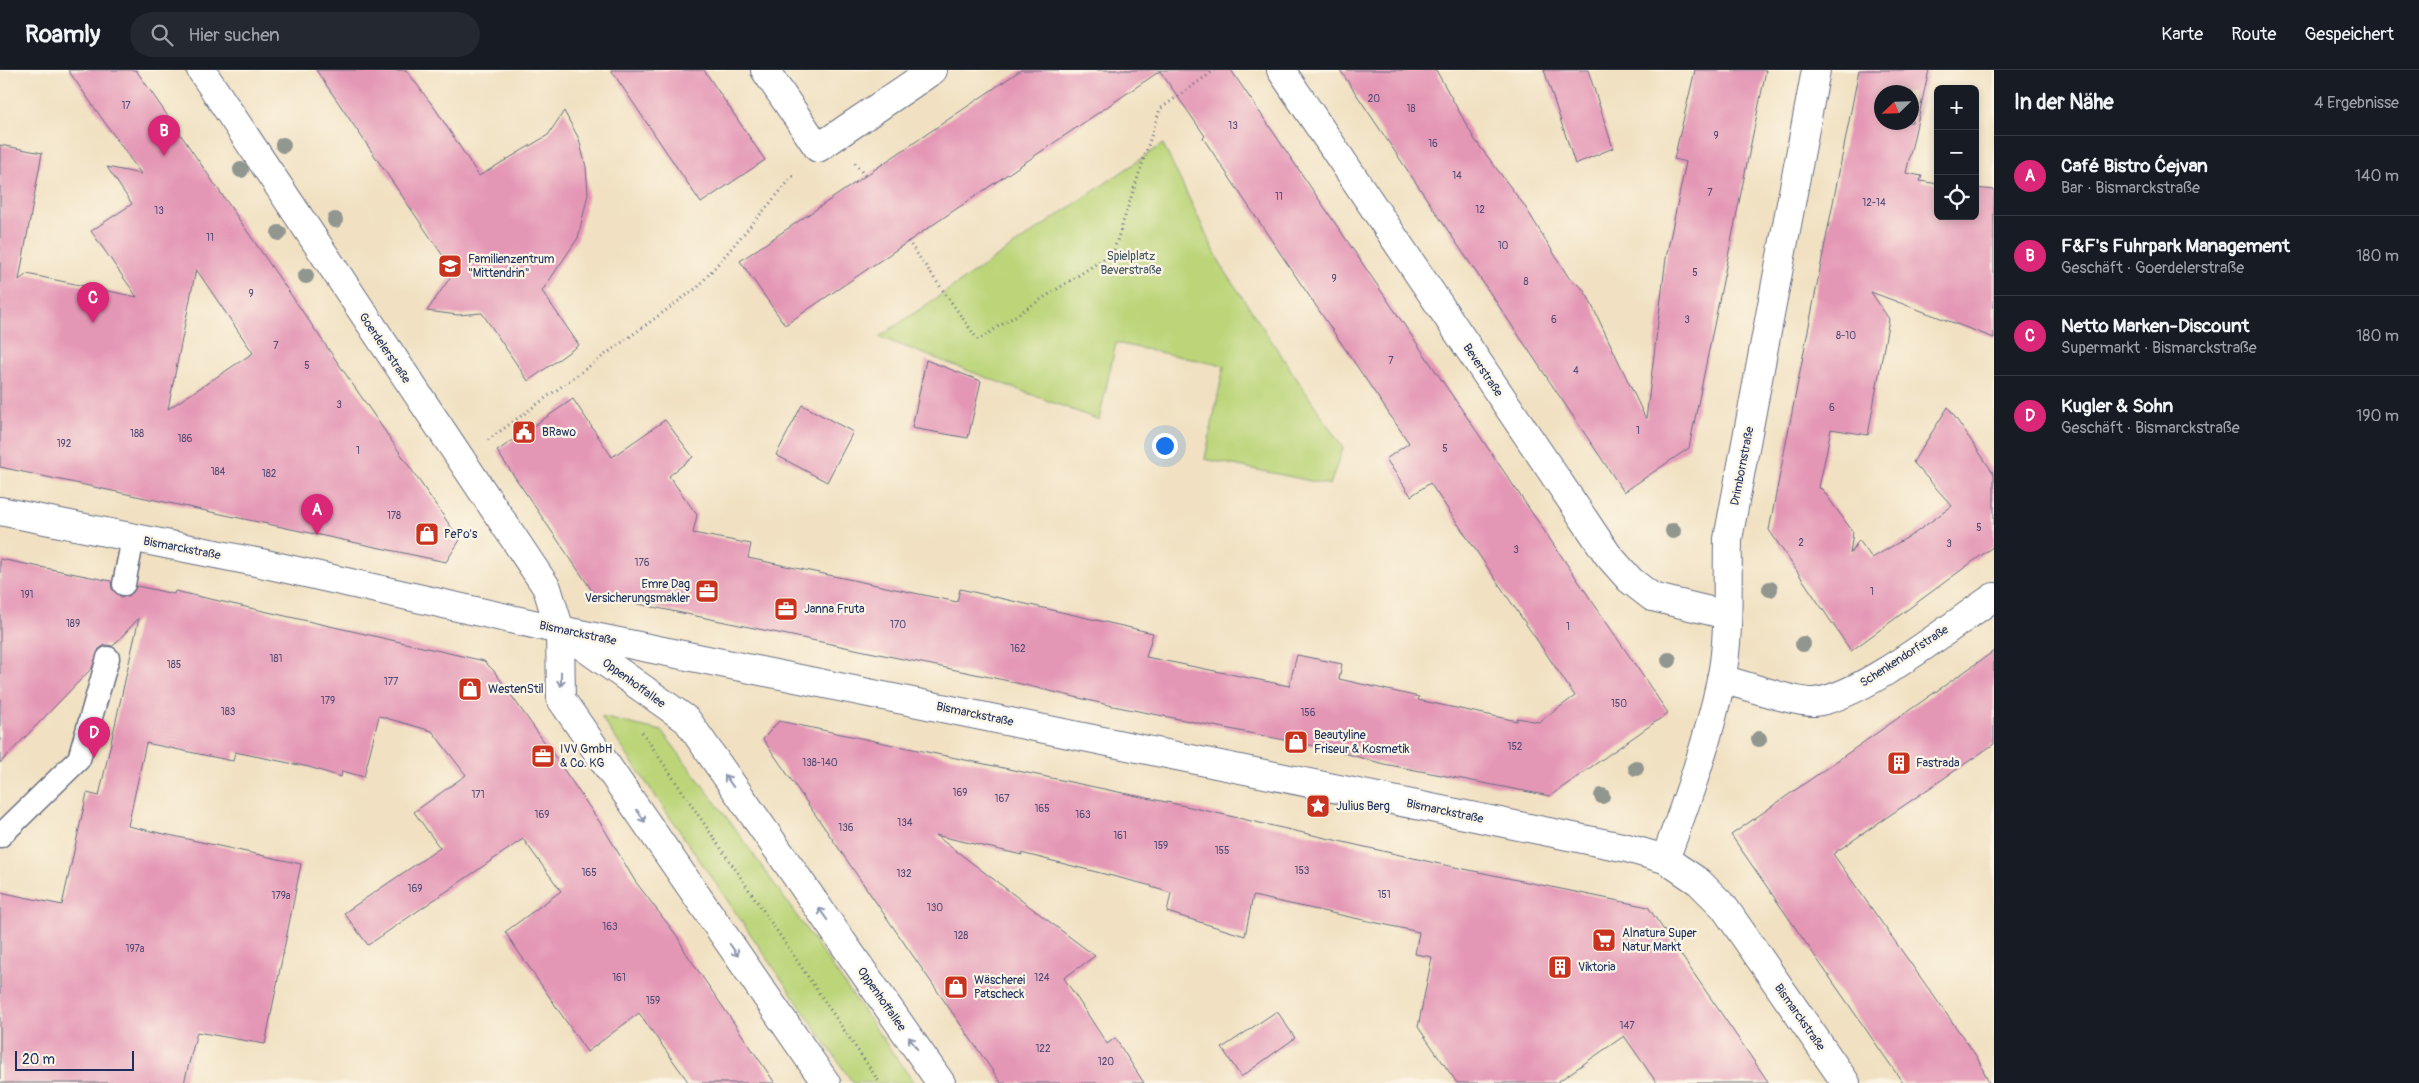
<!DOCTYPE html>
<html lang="de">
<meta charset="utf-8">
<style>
:root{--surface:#171b24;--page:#242831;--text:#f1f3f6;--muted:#9ea1a6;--line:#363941;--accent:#db2777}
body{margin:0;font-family:Pangolin,sans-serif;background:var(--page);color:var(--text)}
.controls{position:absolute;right:15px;top:15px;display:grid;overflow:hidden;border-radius:8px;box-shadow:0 2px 8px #0003}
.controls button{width:45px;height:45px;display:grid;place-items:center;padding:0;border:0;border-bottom:1px solid var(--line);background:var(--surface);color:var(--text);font:25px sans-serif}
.compass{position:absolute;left:1874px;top:15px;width:45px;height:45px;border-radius:50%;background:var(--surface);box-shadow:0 2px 8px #0003;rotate:247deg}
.scale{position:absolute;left:15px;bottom:12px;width:119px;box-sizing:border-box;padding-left:5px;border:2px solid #1b2f5e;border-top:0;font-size:14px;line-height:18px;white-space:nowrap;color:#1b2f5e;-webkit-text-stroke:4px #fcf5e5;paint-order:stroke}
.you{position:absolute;left:1164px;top:375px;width:18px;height:18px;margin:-12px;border:4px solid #fff;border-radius:50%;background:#1a73e8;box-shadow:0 0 0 8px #1a73e833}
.badge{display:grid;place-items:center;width:32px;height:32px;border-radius:50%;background:var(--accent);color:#fff;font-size:16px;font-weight:700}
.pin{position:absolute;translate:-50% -41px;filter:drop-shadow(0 1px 2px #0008)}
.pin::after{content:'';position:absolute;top:26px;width:18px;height:15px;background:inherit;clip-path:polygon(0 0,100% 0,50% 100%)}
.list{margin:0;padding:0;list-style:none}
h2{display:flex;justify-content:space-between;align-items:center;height:65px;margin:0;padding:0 20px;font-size:21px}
h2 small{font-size:16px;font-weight:400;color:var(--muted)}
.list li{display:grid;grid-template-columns:32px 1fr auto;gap:15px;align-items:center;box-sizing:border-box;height:80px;padding:0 20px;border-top:1px solid var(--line)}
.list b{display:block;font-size:19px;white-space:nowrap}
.list p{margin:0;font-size:16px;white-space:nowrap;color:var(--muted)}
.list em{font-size:16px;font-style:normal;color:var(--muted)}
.icon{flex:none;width:28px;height:28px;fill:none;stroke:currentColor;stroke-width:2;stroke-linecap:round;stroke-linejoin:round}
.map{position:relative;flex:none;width:1994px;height:1013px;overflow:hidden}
header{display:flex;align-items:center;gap:30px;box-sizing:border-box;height:70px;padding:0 25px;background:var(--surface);border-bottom:1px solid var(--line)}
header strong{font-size:24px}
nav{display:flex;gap:28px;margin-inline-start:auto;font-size:18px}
.search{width:350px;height:45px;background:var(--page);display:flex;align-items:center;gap:12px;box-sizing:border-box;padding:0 18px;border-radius:28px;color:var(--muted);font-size:19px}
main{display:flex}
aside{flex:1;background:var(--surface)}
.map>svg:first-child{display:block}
.green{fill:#bcd579;stroke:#6c826c}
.building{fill:#e496b5;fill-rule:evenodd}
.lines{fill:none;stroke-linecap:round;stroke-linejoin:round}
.lane-casing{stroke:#666d81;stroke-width:25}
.street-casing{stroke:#666d81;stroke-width:30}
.secondary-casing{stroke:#666d81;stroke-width:30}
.path{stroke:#666d81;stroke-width:3;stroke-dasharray:1 4;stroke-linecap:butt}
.lane{stroke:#fff;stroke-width:22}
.street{stroke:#fff;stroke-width:28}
.secondary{stroke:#fff;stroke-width:28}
.tree{fill:#91968f}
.oneway{stroke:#8d97ae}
.labels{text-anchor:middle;stroke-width:4.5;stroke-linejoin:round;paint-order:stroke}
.number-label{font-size:10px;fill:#4d4974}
.park-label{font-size:12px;fill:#435865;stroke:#fcf5e5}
.poi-label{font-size:12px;fill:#1b2f5e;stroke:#fcf5e5;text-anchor:start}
.street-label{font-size:12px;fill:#1b2f5e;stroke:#fcf5e5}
</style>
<header>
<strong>Roamly</strong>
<div class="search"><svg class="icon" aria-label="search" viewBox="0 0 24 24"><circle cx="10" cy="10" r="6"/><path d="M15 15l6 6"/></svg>Hier suchen</div>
<nav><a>Karte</a><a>Route</a><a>Gespeichert</a></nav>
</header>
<main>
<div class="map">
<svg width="1994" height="1013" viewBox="0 0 1994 1013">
<rect width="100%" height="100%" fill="#fcf5e5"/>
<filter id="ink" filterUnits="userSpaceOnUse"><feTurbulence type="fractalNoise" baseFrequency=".02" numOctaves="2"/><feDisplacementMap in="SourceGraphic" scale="10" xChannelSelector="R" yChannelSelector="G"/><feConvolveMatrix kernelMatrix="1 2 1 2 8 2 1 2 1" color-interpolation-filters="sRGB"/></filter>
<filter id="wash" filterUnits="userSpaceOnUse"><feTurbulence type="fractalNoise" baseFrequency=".0096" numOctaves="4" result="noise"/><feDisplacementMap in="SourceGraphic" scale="20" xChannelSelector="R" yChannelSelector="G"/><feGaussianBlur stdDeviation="1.12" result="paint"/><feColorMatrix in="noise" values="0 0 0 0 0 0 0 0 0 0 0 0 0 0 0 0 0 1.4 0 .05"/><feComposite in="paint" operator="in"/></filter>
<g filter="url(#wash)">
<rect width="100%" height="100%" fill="#f1e1c2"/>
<g class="green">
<path d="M 1163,74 L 1221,195 L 1343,378 L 1330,415 L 1205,389 L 1224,296 L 1116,273 L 1099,350 L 879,267 Z"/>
<path d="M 601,647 L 662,661 L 739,764 L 914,1013 L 853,1013 Z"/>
</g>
<g id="blocks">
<g class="building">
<path d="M 68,0 L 136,0 L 460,470 L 446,492 L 0,397 L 0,75 L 42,83 L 19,210 L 27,204 L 137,227 L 91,161 L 132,134 L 107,97 L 141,104 ZM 196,199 L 253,283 L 168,339 Z"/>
<path d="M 316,0 L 406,0 L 436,40 L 479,106 L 548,65 L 564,41 L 579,69 L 586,97 L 588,124 L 578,168 L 542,221 L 579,275 L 528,311 L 482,243 L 458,245 L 427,241 L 454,202 Z"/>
<path d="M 611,0 L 704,0 L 765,90 L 701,133 Z"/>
<path d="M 1021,0 L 1231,0 L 1668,643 L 1550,726 L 1384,694 L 1325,678 L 1108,635 L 1004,610 L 595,525 L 497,381 L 573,329 L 612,387 L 665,350 L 693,387 L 669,406 L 697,445 L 693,463 L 751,474 L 748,488 L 957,532 L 960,519 L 1153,563 L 1146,587 L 1289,616 L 1297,585 L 1342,594 L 1339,609 L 1419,627 L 1418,630 L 1517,651 L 1517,648 L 1539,652 L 1575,626 L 1430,413 L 1411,426 L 1386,389 L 1409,373 L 1280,183 L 1203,68 L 1205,66 L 1160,1 L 785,255 L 740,191 Z"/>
<path d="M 1340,0 L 1436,0 L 1475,70 L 1524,135 L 1569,208 L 1582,218 L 1588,227 L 1646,349 L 1666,188 L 1686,92 L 1674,89 L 1695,0 L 1766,0 L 1689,378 L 1624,422 Z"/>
<path d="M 1544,0 L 1588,0 L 1613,78 L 1575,94 Z"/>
<path d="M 1859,0 L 1929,0 L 1906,103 L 1922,106 L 1920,111 L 1938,114 L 1938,146 L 1975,146 L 1975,118 L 1994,120 L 1994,268 L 1871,222 L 1889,249 L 1868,365 L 1831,359 L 1819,418 L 1822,419 L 1853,462 L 1850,484 L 1859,470 L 1872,488 L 1915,463 L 1952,436 L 1913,392 L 1948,337 L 1994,404 L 1994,476 L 1851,581 L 1769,460 ZM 1882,22 L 1912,22 L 1912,52 L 1882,52 Z"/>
<path d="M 926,290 L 981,311 L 968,368 L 912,358 Z"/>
<path d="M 802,335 L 853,362 L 827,412 L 776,385 Z"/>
<path d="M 0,489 L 111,511 L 112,519 L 121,527 L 129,526 L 137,516 L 174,524 L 175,521 L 484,591 L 494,601 L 560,694 L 603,757 L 635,811 L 677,866 L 686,883 L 775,1013 L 689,1013 L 639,943 L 587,982 L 505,862 L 561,821 L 523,769 L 368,875 L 344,843 L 440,778 L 414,742 L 466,705 L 432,661 L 379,646 L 364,707 L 342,701 L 341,707 L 309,697 L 235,682 L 233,691 L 146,673 L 128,756 L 301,794 L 265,974 L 197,962 L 184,1013 L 0,1013 L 0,822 L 62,835 L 87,723 L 99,726 L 139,548 L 113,576 L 105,575 L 99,579 L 92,598 L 0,693 Z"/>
<path d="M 1994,581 L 1994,674 L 1833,784 L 1977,987 L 1989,1013 L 1903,1013 L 1731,765 Z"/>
<path d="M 779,651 L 1190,737 L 1435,793 L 1648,837 L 1769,1013 L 1657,1013 L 1624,966 L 1556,1013 L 1457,1013 L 1418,957 L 1432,887 L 1415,884 L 1419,862 L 1253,826 L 1245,866 L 1167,842 L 1171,823 L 1151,817 L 1152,816 L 1021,783 L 1022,785 L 935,765 L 1095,886 L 1064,908 L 1107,974 L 1115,968 L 1144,1013 L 1001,1013 L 763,669 Z"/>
<path d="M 1277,941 L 1295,968 L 1241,1007 L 1222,978 Z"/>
</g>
</g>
</g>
<g filter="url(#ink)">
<use href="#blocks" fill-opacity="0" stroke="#666d81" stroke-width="1"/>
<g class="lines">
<g class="lane-casing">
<g id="lane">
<path d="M 124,514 L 133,468"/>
<path d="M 0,766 L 79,689 L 108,588"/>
</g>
</g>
<g class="street-casing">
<g id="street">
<path d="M 765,0 L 818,78 L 933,0"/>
<path d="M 1281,0 L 1608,485 L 1630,510 L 1652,527 L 1727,545"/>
<path d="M 560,560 L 1627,778 L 1665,789 L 1699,812 L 1724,837 L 1846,1013"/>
<path d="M 1721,609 C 1742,614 1795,633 1814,632 C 1861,628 1952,555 1994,527"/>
<path d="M 1665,789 C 1687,731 1708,672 1721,610 C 1730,568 1727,513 1728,469 L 1816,0"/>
</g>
</g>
<g class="secondary-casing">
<g id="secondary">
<path d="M 201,0 L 547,518 L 560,560 L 561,629 L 826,1013"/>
<path d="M 0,441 L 261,493 L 560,560 L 687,650 L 941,1013"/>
</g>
</g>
<g class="path">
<path d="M 855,93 L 865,106"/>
<path d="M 908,171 L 978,270 L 1113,183 L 1160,39 L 1215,0"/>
<path d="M 488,370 L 698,217 L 795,104"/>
<path d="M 642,662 L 880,1013"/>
</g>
<use href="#lane" class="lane"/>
<use href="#street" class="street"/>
<use href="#secondary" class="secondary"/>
</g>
<g class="tree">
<circle cx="283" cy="75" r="8"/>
<circle cx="241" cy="100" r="8"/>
<circle cx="335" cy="150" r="8"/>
<circle cx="279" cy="163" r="8"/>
<circle cx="306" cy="206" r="8"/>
<circle cx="1673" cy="461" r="8"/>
<circle cx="1770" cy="519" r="8"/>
<circle cx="1803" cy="574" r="8"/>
<circle cx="1669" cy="590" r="8"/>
<circle cx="1759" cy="669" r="8"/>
<circle cx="1636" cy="698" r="8"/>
<circle cx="1602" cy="726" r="8"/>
</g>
<defs><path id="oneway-shaft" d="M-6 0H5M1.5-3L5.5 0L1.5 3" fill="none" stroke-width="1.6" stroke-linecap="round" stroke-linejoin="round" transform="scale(1.25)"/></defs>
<g class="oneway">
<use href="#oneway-shaft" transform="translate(561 609) rotate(90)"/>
<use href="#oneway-shaft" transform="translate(729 711) rotate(-125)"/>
<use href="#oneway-shaft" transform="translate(641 746) rotate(56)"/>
<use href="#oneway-shaft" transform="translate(823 844) rotate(-125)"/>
<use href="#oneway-shaft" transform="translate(734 880) rotate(55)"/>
<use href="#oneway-shaft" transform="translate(913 973) rotate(-125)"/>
</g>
</g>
<defs>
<g id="school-square" transform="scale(1.25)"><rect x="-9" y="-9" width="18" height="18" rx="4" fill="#c8321e" stroke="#fcf5e5"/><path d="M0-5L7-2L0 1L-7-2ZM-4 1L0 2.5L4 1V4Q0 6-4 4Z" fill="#fff"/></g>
<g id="civic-square" transform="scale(1.25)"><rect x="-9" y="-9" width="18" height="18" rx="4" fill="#c8321e" stroke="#fcf5e5"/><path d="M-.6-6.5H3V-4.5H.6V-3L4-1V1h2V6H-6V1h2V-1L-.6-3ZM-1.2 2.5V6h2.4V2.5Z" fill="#fff"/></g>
<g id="shop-square" transform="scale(1.25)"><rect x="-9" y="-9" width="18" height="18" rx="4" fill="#c8321e" stroke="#fcf5e5"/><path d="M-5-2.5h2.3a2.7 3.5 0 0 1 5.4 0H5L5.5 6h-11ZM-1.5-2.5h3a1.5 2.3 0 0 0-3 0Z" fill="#fff"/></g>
<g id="office-square" transform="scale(1.25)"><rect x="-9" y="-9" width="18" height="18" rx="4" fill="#c8321e" stroke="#fcf5e5"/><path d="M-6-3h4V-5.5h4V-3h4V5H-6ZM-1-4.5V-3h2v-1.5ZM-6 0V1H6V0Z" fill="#fff"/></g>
<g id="building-square" transform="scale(1.25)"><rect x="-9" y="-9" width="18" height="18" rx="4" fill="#c8321e" stroke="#fcf5e5"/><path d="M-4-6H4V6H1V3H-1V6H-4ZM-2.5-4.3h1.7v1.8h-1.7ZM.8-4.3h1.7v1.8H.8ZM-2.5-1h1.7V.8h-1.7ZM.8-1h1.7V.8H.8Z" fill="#fff"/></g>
<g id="sight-square" transform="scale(1.25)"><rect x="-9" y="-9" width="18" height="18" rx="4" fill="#c8321e" stroke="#fcf5e5"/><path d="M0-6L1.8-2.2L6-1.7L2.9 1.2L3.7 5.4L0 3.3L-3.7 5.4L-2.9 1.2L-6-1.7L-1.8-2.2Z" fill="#fff"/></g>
<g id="supermarket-square" transform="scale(1.25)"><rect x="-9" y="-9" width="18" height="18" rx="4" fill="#c8321e" stroke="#fcf5e5"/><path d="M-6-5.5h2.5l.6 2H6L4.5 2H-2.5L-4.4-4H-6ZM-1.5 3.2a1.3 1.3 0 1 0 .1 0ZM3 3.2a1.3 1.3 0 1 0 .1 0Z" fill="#fff"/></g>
</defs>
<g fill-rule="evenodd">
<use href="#school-square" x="450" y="196"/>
<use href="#civic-square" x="524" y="362"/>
<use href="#shop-square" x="427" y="464"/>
<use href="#office-square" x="707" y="521"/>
<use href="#office-square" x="786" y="539"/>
<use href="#shop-square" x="470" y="619"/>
<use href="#shop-square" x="1296" y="672"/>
<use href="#office-square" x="543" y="686"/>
<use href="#building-square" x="1899" y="693"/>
<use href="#sight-square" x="1318" y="736"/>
<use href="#supermarket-square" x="1604" y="870"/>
<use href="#building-square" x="1560" y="897"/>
<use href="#shop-square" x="956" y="917"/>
</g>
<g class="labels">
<g class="number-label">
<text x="1374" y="32">20</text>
<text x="126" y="39">17</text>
<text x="1411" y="42">18</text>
<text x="1233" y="59">13</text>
<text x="1716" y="69">9</text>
<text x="1433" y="77">16</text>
<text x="1457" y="109">14</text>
<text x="1710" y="126">7</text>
<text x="1279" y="130">11</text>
<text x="1874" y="136">12-14</text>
<text x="1480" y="143">12</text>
<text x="159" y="144">13</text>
<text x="210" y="171">11</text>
<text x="1503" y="179">10</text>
<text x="1695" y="206">5</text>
<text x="1334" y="212">9</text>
<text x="1526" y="215">8</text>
<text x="251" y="227">9</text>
<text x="1554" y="253">6</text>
<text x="1687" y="253">3</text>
<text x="1846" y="269">8-10</text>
<text x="276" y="279">7</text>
<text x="1391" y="294">7</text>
<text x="307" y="299">5</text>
<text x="1576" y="304">4</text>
<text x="339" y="338">3</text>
<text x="1832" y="341">6</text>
<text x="1638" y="364">1</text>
<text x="137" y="367">188</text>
<text x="185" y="372">186</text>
<text x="64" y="377">192</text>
<text x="1445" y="382">5</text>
<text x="358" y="384">1</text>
<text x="218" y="405">184</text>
<text x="269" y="407">182</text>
<text x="394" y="449">178</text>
<text x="1979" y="461">5</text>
<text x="1801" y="476">2</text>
<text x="1949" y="477">3</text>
<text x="1516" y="483">3</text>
<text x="642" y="496">176</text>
<text x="1872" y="525">1</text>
<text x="27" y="528">191</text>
<text x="73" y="557">189</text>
<text x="898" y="558">170</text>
<text x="1568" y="560">1</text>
<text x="1018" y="582">162</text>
<text x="276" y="592">181</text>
<text x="174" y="598">185</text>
<text x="391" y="615">177</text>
<text x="328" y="634">179</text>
<text x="1619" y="637">150</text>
<text x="228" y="645">183</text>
<text x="1308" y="646">156</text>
<text x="1515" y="680">152</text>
<text x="820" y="696">138-140</text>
<text x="960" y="726">169</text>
<text x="478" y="728">171</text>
<text x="1002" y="732">167</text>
<text x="1042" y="742">165</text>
<text x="542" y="748">169</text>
<text x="1083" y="748">163</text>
<text x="905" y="756">134</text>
<text x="846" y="761">136</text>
<text x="1120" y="769">161</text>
<text x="1161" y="779">159</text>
<text x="1222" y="784">155</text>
<text x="1302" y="804">153</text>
<text x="589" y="806">165</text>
<text x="904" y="807">132</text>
<text x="415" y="822">169</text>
<text x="1384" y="828">151</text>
<text x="281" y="829">179a</text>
<text x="935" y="841">130</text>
<text x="610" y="860">163</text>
<text x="961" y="869">128</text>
<text x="135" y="882">197a</text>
<text x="619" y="911">161</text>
<text x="1042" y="911">124</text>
<text x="653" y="934">159</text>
<text x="1627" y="959">147</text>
<text x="1043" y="982">122</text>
<text x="1106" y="995">120</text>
</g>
<g class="park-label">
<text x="1131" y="190">Spielplatz<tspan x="1131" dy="14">Beverstraße</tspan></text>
</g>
<g class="poi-label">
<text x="468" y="193">Familienzentrum<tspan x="468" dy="14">"Mittendrin"</tspan></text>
<text x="542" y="366">BRawo</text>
<text x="444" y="468">PePo's</text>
<text x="690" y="518" text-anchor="end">Emre Dag<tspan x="690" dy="14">Versicherungsmakler</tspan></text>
<text x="804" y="543">Janna Fruta</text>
<text x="488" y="623">WestenStil</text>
<text x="1314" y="669">Beautyline<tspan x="1314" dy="14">Friseur &amp; Kosmetik</tspan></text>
<text x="560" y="683">IVV GmbH<tspan x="560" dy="14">&amp; Co. KG</tspan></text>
<text x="1916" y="697">Fastrada</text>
<text x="1336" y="740">Julius Berg</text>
<text x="1622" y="867">Alnatura Super<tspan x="1622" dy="14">Natur Markt</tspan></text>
<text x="1578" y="901">Viktoria</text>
<text x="974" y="914">Wäscherei<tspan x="974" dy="14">Patscheck</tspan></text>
</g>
<g class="street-label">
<text transform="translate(385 278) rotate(56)" y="4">Goerdelerstraße</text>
<text transform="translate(1483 300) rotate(56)" y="4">Beverstraße</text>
<text transform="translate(1742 396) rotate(-79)" y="4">Drimbornstraße</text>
<text transform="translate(182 478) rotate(11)" y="4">Bismarckstraße</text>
<text transform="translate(578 563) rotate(12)" y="4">Bismarckstraße</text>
<text transform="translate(1904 586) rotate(-33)" y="4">Schenkendorfstraße</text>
<text transform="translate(634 613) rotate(36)" y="4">Oppenhoffallee</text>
<text transform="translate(975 644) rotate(12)" y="4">Bismarckstraße</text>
<text transform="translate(1445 741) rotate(12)" y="4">Bismarckstraße</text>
<text transform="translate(882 929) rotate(55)" y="4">Oppenhoffallee</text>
<text transform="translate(1800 947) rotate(55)" y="4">Bismarckstraße</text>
</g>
</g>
</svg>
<div class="controls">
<button>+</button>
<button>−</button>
<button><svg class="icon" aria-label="locate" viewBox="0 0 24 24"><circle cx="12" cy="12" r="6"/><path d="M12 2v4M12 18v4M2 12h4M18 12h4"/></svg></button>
</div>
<svg class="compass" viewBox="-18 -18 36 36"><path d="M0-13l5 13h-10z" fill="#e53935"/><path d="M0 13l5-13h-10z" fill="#9ea1a6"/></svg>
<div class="scale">20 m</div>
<div class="you"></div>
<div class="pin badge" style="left:317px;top:465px">A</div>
<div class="pin badge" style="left:164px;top:86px">B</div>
<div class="pin badge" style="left:93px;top:253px">C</div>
<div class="pin badge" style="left:94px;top:688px">D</div>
</div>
<aside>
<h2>In der Nähe<small>4 Ergebnisse</small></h2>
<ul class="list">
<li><span class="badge">A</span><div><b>Café Bistro Ćejvan</b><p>Bar · Bismarckstraße</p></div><em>140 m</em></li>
<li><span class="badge">B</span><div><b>F&amp;F's Fuhrpark Management</b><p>Geschäft · Goerdelerstraße</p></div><em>180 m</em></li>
<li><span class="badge">C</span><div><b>Netto Marken-Discount</b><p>Supermarkt · Bismarckstraße</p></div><em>180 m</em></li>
<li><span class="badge">D</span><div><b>Kugler &amp; Sohn</b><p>Geschäft · Bismarckstraße</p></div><em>190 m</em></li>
</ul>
</aside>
</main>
